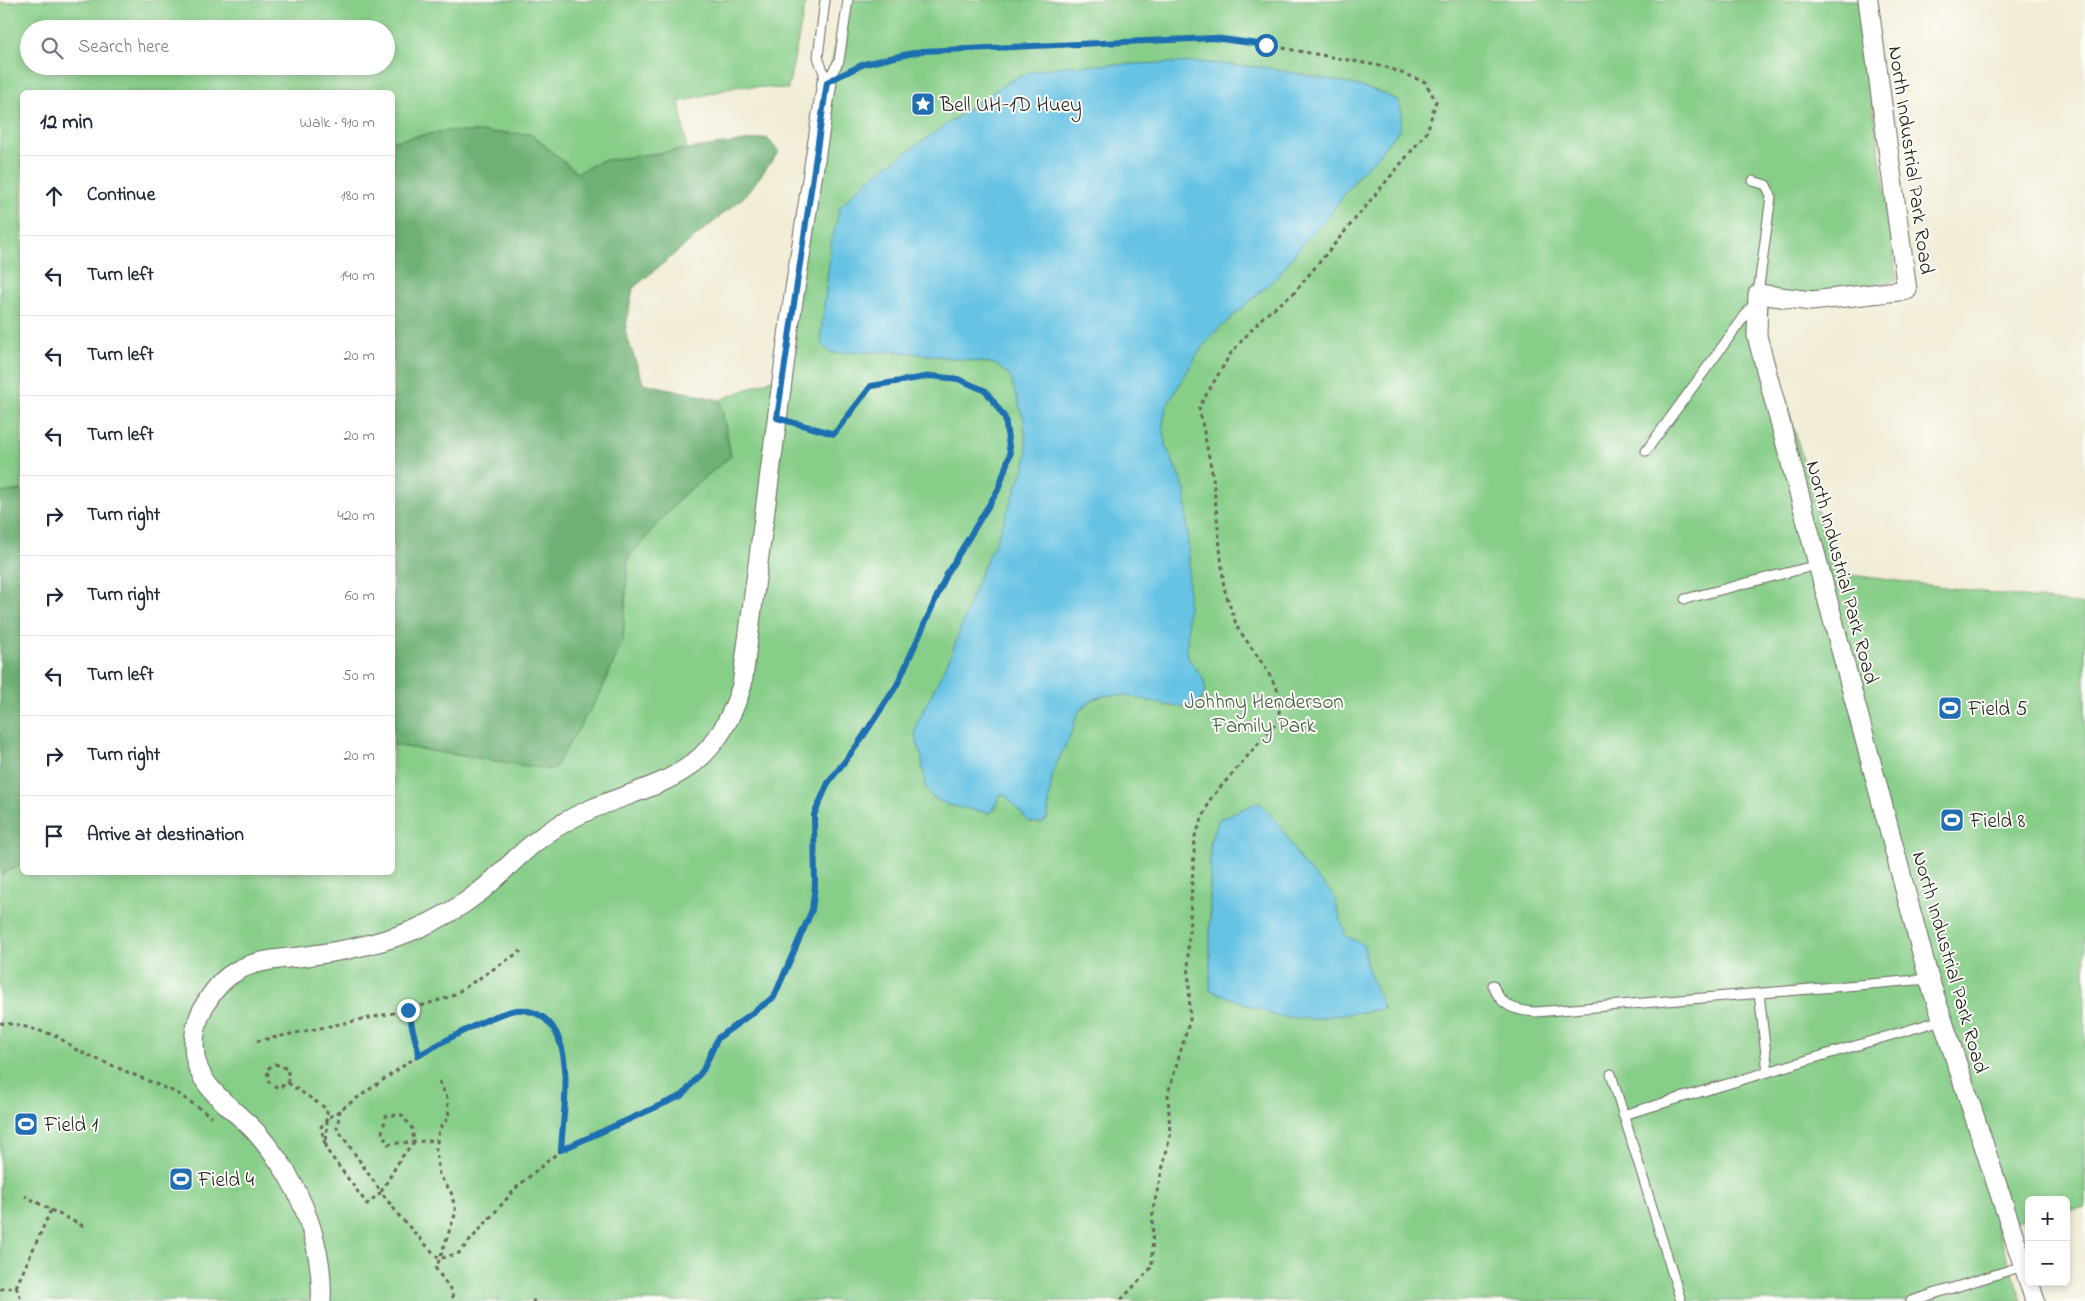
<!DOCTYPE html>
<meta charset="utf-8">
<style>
:root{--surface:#fff;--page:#f2f2f3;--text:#1f2937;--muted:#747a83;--line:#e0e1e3}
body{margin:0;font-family:"Indie Flower",sans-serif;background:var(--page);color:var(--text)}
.controls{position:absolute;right:15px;bottom:15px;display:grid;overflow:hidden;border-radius:8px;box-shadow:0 2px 8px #0003}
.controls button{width:45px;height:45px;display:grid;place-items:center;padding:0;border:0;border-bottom:1px solid var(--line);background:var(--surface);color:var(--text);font:25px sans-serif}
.stop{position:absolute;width:15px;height:15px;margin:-11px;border:4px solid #1f6fb2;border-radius:50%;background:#fff}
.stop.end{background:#1f6fb2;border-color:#fff;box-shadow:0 1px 5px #0008}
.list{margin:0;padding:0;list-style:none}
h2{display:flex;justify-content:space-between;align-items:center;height:65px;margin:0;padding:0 20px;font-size:21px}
h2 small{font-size:16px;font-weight:400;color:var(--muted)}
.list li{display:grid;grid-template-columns:32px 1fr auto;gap:15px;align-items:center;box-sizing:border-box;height:80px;padding:0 20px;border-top:1px solid var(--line)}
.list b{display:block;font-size:19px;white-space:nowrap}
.list em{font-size:16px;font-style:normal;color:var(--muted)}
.icon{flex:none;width:28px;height:28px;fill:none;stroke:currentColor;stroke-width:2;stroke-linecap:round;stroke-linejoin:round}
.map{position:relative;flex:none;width:2085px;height:1301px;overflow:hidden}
.search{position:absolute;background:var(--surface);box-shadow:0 2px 8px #0003;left:20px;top:20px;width:375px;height:55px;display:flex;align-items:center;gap:12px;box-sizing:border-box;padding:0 18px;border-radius:28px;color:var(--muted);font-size:19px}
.panel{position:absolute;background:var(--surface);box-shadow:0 2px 8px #0003;left:20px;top:90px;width:375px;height:785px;border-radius:8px}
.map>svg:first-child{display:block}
.green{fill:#87ce89;stroke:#527552;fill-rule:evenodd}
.forest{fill:#6db175;stroke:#446648}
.water{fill:#66c3e4;stroke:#417080}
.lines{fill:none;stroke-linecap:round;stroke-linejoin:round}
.lane-casing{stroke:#67655d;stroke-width:11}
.street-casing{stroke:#67655d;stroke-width:21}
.path{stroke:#67655d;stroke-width:3;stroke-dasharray:4 4;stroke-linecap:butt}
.lane{stroke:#fff;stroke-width:9}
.street{stroke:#fff;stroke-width:19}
.route{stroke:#1f6fb2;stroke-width:6}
.labels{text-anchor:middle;stroke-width:4;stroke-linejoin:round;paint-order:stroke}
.poi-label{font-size:21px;fill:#1c1c1c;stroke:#fdfcf7;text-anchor:start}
.street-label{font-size:21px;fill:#1c1c1c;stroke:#fdfcf7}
.park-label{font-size:21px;fill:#415a42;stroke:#fdfcf7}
</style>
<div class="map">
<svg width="2085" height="1301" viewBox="0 0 2085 1301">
<rect width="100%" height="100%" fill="#fdfcf7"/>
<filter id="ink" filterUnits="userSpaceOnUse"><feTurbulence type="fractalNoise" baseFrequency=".02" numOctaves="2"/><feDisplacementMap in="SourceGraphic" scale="10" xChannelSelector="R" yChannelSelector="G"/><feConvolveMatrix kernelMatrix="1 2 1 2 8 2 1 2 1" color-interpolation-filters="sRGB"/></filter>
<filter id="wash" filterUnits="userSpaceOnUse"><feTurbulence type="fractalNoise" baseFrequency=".0096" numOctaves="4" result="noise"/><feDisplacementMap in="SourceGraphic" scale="20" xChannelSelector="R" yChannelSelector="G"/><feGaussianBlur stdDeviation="1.12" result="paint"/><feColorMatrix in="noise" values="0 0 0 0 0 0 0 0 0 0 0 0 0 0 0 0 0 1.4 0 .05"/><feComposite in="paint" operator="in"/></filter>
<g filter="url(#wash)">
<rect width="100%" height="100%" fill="#f1ecd5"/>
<g class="green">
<path d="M 29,0 L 806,0 L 788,89 L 739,86 L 679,102 L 687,149 L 601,161 L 577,173 L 531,134 L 445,131 L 393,141 L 392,92 L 22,92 L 22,490 L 0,493 L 0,3 ZM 29,29 L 386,29 L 386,66 L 29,66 Z"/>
<path d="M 846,0 L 1859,0 L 1897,280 L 1768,308 L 1765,326 L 1835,573 L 2085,605 L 2085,1208 L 2066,1212 L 2066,1200 L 2029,1200 L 2029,1218 L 1996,1225 L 2022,1301 L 0,1301 L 0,875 L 22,864 L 22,872 L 392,872 L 393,745 L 553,770 L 600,694 L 623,640 L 628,558 L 683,495 L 731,456 L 720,400 L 783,375 L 827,82 Z"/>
</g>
<g class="forest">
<path d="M 445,131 L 531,134 L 577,173 L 601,161 L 767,138 L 779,152 L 744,197 L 633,288 L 625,331 L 643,383 L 720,400 L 731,456 L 683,495 L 628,558 L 623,640 L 600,694 L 553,770 L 393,745 L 393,141 Z"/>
<path d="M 22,490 L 22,864 L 0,875 L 0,493 Z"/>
</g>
<g class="water">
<path d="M 1199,62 L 1267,68 L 1347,83 L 1381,92 L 1398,101 L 1402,114 L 1399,130 L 1374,160 L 1361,172 L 1324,222 L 1302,244 L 1279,275 L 1212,335 L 1200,350 L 1167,405 L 1163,424 L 1165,444 L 1185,490 L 1189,560 L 1187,654 C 1190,666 1204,674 1205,686 C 1206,694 1200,705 1191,706 C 1158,712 1112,677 1082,708 C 1074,716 1075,727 1070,736 C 1064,750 1056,762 1052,778 C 1049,791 1050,805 1047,819 L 1041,823 L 1029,822 L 1004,794 L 1001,794 L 993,810 L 989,813 L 948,805 L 932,797 L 925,786 L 922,758 L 915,735 L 917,723 L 952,653 L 979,577 L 998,536 L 1025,465 L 1027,453 L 1024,420 L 1010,376 L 995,364 L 968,360 L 895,351 L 833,353 L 827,350 L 822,344 L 821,333 L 831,245 L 840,207 L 868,179 L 1006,83 L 1029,72 L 1063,66 Z"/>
<path d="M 1259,802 L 1280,825 L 1302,863 L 1333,894 L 1346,936 L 1364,945 L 1367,966 L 1384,1009 L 1311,1019 L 1276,1016 L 1210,990 L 1210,842 L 1219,819 Z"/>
</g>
</g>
<g filter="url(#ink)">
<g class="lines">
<g class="lane-casing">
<g id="lane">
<path d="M 825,0 L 818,57 L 827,82"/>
<path d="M 827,82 L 839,61 L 848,0"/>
<path d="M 1753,181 L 1766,185 L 1771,196 L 1758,294"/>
<path d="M 1646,451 L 1755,302"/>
<path d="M 1685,599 L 1817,565"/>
<path d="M 1493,985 C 1500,1006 1515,1011 1536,1012 L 1929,979"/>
<path d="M 1759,993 L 1768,1072"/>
<path d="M 1611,1074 L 1681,1301"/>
<path d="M 1623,1115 L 1942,1020"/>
<path d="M 1911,1301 L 2023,1266"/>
</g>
</g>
<g class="street-casing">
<g id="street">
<path d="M 1868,0 L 1907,290 L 1811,301 L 1758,294 L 1757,336 L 1929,979 L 2029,1282"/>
<path d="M 2029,1282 L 2035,1301"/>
<path d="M 321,1301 C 324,1254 305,1198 278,1160 C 270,1150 262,1138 253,1129 C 222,1098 185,1079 196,1028 C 200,1008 217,982 235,972 C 255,959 285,959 307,956 C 343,951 380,944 414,930 C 438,920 462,906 482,890 C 504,872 522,850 546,834 C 627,777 706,803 742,685 L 790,321 L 827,82"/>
</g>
</g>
<g class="path">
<path d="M 847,73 L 864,65 L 922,51 L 1214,39 L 1266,45 L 1386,67 L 1425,82 L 1436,101 L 1427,132 L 1294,293 L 1263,317 L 1231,353 L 1199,407 L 1213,477 L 1224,588 L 1237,627 L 1265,667 L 1281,696 L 1278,721 L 1211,798 L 1195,836 L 1188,950 L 1190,1020 L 1168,1093 L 1170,1136 L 1153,1209 L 1152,1267 L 1120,1301"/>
<path d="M 408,1010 L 419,1055"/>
<path d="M 0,1023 L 19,1025 L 57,1036 L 78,1051 L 177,1093 L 212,1117"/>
<path d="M 257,1041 L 408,1010 L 452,996 L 521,951"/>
<path d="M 275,1064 L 288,1069 L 288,1083 L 278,1088 L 269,1082 L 267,1069 Z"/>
<path d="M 439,1081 L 447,1098 L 449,1117 L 439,1129 L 436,1149 L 439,1175 L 451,1192 L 456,1212 L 436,1269 L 451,1290 L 454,1301"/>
<path d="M 288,1083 L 327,1109 L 327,1119 L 321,1127 L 325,1144"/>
<path d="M 340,1110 L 337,1128 L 381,1192 L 367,1204 L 326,1149 L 327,1119 L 419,1055 L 493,1016 L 522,1009 L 543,1017 L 555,1030 L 563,1049 L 566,1080 L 561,1150 L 517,1187 L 459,1253 L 439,1259 L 400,1217 L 381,1192 L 401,1158 L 414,1142 L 412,1128 L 402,1115 L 386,1116 L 382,1133 L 388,1144 L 437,1140"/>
<path d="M 561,1150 L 683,1095 L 703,1070 L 717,1038 L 774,997 L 812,910 L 815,885 L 814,815 L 828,783 L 858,744 L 897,685 L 947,572 L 998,490 L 1010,454 L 1005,418 L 986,391 L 958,379 L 931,376 L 871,386 L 834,434 L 794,423"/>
<path d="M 51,1210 L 83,1226"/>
<path d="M 16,1287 L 51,1210 L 25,1196"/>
<path d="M 0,1289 L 16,1287 L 22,1301"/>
<path d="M 532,1301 L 535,1301"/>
</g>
<use href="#lane" class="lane"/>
<use href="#street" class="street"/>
</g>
</g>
<g class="lines" filter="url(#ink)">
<path class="route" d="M 408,1010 L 419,1055 C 440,1044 502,1007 523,1010 C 582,1017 563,1110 561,1150 L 683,1095 L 703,1070 L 718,1038 L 774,997 L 812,910 L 815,885 L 814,815 L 828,783 L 858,744 L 897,685 L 948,572 L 998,490 L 1010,454 L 1005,418 L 986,391 L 958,379 L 931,376 L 871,386 L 834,434 L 777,418 L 827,82 L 864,64 L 922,51 L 1214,38 L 1266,45"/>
</g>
<defs>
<g id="sight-square" transform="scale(1.25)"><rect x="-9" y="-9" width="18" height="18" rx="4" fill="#1f6fb2" stroke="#fdfcf7"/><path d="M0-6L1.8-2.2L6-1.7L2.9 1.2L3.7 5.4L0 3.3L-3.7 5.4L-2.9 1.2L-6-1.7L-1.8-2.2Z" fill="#fff"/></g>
<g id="stadium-square" transform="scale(1.25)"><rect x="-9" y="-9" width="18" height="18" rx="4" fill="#1f6fb2" stroke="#fdfcf7"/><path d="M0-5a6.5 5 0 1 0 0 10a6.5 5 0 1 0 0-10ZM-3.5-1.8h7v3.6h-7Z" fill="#fff"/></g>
</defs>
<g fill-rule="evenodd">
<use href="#sight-square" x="923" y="104"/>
<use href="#stadium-square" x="1950" y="708"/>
<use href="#stadium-square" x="1952" y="820"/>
<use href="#stadium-square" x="26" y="1124"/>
<use href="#stadium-square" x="181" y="1179"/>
</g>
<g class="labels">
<g class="poi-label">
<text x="940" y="111">Bell UH-1D Huey</text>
<text x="1968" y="715">Field 5</text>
<text x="1970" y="827">Field 8</text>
<text x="44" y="1131">Field 1</text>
<text x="198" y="1186">Field 4</text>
</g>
<g class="street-label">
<text transform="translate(1912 160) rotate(82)" y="7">North Industrial Park Road</text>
<text transform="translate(1843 572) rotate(75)" y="7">North Industrial Park Road</text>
<text transform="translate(1951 962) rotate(74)" y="7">North Industrial Park Road</text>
</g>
<g class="park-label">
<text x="1264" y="708">Johhny Henderson<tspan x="1264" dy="24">Family Park</tspan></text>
</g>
</g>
</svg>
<div class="controls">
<button>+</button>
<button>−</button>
</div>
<div class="stop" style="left:1266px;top:45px"></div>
<div class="stop end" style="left:408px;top:1010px"></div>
<div class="search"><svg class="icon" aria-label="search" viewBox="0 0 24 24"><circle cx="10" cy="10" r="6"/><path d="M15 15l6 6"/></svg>Search here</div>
<section class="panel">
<h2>12 min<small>Walk · 910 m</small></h2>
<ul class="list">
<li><svg class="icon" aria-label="ahead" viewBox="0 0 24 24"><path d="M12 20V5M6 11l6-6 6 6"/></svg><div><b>Continue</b></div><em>180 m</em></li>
<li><svg class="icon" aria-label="left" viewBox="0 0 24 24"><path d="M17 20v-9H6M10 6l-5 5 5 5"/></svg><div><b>Turn left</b></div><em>140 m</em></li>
<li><svg class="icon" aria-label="left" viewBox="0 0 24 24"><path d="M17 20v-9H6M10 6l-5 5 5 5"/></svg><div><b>Turn left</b></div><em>20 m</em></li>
<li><svg class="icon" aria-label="left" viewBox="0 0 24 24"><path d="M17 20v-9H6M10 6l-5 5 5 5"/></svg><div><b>Turn left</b></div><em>20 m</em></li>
<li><svg class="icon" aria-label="right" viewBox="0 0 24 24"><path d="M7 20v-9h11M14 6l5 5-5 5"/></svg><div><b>Turn right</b></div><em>420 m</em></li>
<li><svg class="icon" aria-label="right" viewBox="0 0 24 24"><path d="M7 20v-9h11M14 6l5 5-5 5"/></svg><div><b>Turn right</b></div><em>60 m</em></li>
<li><svg class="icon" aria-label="left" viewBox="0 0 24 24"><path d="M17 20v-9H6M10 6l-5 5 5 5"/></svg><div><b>Turn left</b></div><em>50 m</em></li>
<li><svg class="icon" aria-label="right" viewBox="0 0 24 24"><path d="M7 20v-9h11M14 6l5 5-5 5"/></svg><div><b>Turn right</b></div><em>20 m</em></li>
<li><svg class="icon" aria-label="arrive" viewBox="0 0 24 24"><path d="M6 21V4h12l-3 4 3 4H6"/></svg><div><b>Arrive at destination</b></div></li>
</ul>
</section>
</div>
